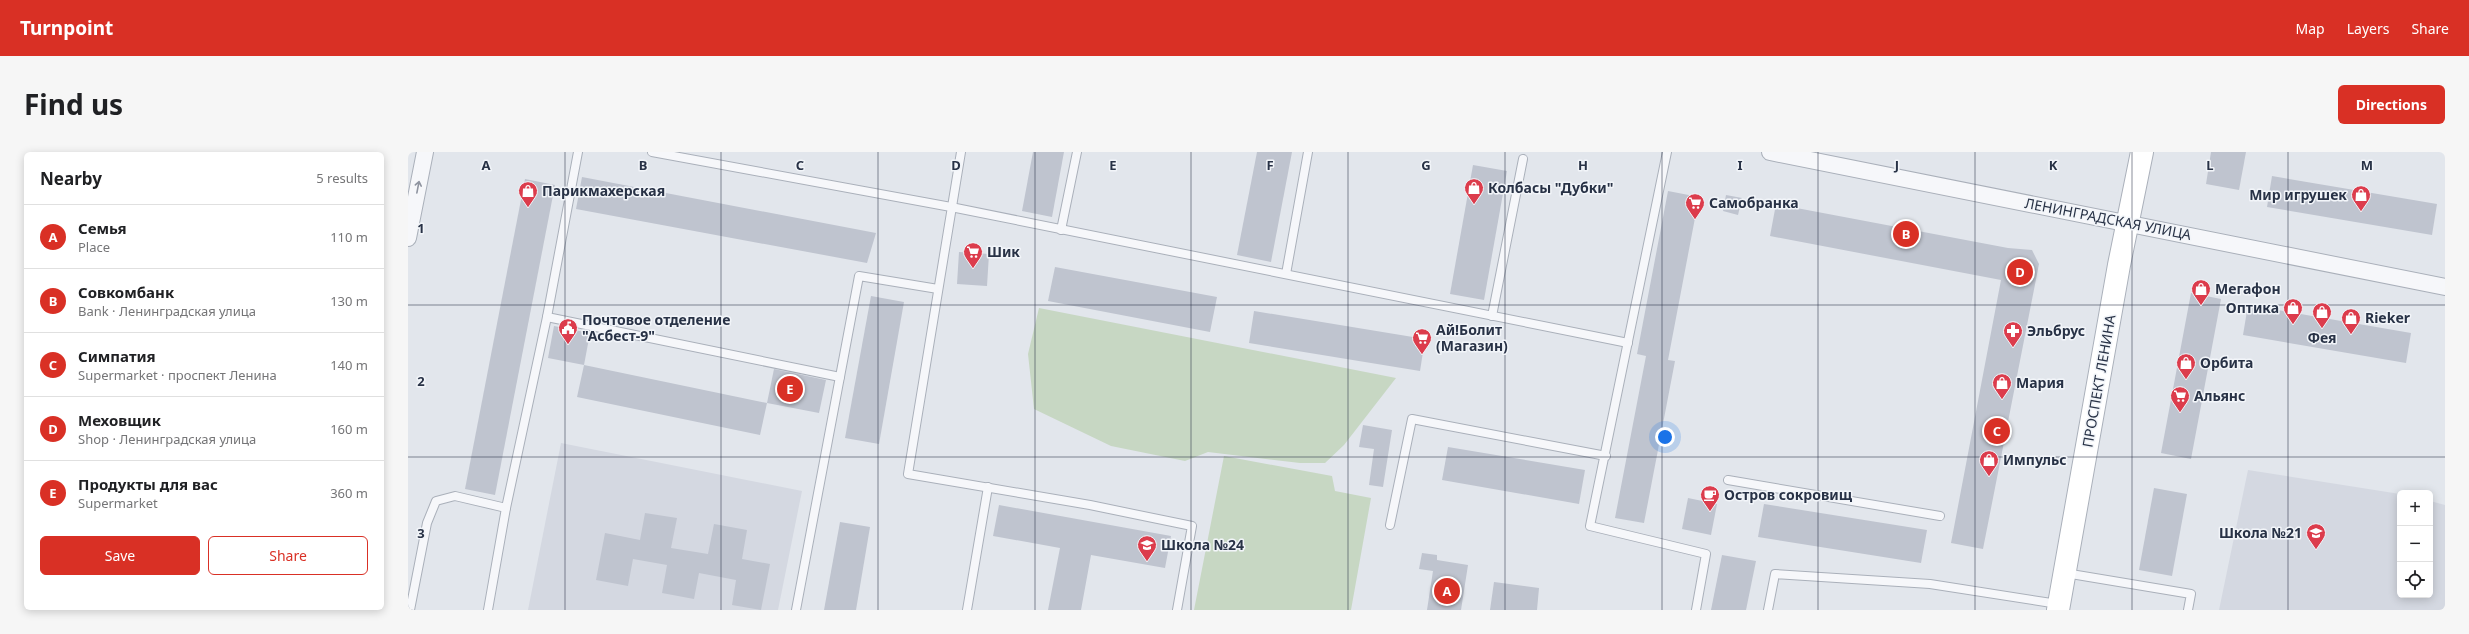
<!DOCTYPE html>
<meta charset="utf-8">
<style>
:root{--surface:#fff;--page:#f6f6f6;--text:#202124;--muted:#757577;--line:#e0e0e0;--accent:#d93025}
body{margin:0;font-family:"Noto Sans",sans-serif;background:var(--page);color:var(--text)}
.controls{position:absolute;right:12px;bottom:12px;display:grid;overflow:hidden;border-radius:6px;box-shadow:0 2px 10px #0003}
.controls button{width:36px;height:36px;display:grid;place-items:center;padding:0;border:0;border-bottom:1px solid var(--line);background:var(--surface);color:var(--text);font:20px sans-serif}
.you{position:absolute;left:1257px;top:285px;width:14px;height:14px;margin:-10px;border:3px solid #fff;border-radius:50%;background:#1a73e8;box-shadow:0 0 0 6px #1a73e833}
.badge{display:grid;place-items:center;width:26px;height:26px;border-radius:50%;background:var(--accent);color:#fff;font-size:13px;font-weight:700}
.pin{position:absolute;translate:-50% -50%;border:2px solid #fff;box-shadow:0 1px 4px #0006}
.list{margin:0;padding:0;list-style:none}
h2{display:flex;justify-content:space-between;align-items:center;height:52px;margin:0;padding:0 16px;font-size:17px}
h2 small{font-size:13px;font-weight:400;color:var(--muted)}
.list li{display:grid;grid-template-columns:26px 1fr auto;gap:12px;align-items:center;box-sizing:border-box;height:64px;padding:0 16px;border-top:1px solid var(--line)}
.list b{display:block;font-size:15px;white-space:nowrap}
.list p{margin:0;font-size:13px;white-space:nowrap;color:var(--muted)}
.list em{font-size:13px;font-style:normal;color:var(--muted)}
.actions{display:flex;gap:8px;padding:12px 16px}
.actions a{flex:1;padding:9px 0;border:1px solid var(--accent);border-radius:6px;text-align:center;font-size:14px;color:var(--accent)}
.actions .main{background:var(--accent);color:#fff}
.icon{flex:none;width:22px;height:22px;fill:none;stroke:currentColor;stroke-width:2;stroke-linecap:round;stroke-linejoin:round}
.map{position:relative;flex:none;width:2037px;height:458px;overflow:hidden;border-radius:6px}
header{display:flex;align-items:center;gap:24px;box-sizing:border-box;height:56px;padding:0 20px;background:var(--accent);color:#fff}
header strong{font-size:19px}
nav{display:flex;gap:22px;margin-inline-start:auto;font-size:14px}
.intro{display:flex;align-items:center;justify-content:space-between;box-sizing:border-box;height:96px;padding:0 24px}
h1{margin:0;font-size:28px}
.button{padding:10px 18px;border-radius:6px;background:var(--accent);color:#fff;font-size:14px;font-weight:700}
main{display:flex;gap:24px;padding:0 24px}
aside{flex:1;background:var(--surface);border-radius:6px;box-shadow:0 2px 10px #0003}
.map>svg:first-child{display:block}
.built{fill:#d4d8e1}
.green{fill:#c7d7c3}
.building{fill:#bfc4cf}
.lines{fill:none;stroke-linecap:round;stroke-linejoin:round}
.lane-casing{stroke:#aab0ba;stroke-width:10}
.street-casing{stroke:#aab0ba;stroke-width:18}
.secondary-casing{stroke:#aab0ba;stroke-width:24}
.lane{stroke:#f6f7fa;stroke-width:8}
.street{stroke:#f6f7fa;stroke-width:16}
.secondary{stroke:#fff;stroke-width:22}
.oneway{stroke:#8f94a0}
.grid{fill:none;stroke:#283246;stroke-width:1;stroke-opacity:0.55}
.labels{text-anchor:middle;stroke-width:3;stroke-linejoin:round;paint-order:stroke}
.poi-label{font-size:14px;font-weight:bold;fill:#283246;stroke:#f2f5f9;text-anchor:start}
.street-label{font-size:14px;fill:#283246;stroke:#f2f5f9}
.grid-label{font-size:13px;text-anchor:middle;font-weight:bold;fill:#283246;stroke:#f2f5f9;stroke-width:3;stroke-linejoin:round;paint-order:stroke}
</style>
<header>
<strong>Turnpoint</strong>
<nav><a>Map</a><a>Layers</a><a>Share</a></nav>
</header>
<div class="intro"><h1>Find us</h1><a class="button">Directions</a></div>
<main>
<aside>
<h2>Nearby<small>5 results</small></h2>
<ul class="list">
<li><span class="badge">A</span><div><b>Семья</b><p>Place</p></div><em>110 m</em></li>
<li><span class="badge">B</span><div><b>Совкомбанк</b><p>Bank · Ленинградская улица</p></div><em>130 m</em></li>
<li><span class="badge">C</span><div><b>Симпатия</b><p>Supermarket · проспект Ленина</p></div><em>140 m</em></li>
<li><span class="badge">D</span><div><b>Меховщик</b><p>Shop · Ленинградская улица</p></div><em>160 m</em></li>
<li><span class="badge">E</span><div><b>Продукты для вас</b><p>Supermarket</p></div><em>360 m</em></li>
</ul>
<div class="actions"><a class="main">Save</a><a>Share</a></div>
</aside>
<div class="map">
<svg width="2037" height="458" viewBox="0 0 2037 458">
<rect width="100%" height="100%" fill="#e2e6ec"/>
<g class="built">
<path d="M 153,291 L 394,339 L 370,458 L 120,458 Z"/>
<path d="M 1840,318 L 1992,342 L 1992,443 L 2022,443 L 2022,349 L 2037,353 L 2037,458 L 1811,458 Z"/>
</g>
<g class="green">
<path d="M 631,156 L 988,226 L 936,293 L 917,311 L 892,311 L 800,300 L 777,309 L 703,294 L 626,257 L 620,202 Z"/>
<path d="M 816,304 L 924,324 L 927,339 L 963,346 L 943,458 L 786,458 Z"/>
</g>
<g class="building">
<path d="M 625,0 L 656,0 L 644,65 L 614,59 Z"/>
<path d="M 849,0 L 884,0 L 863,110 L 829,103 Z"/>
<path d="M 1803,0 L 1838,0 L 1831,38 L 1798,32 Z"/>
<path d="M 1065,13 L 1099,19 L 1076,148 L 1042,142 Z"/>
<path d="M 1864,24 L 2029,52 L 2024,83 L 1859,55 Z"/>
<path d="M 174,25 L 468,81 L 459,111 L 168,57 Z"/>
<path d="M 117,27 L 147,33 L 87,343 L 57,337 Z"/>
<path d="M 1260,39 L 1291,45 L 1260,208 L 1267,209 L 1236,371 L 1207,366 L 1238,204 L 1229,202 Z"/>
<path d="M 1318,43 L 1334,46 L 1330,63 L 1315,59 Z"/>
<path d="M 1368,52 L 1600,96 L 1624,98 L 1631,112 L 1575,397 L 1543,391 L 1593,128 L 1362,84 Z"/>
<path d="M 551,100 L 581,102 L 579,134 L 549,132 Z"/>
<path d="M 647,115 L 809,145 L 802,180 L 640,149 Z"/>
<path d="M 1783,141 L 1813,147 L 1783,307 L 1753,301 Z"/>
<path d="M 463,144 L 496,150 L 471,292 L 437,286 Z"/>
<path d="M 1840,153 L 2003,181 L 1998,211 L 1835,183 Z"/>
<path d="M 846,159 L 1017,187 L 1012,219 L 841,191 Z"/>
<path d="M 146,174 L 182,181 L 176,213 L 140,206 Z"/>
<path d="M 176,213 L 359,251 L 352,283 L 169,245 Z"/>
<path d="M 366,217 L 418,228 L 411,261 L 359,251 Z"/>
<path d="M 955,273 L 984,278 L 975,335 L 961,333 L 966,297 L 951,295 Z"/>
<path d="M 1040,295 L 1177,318 L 1171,352 L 1034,328 Z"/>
<path d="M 1746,336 L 1779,342 L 1764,424 L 1731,418 Z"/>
<path d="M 1280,346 L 1309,352 L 1303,383 L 1274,377 Z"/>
<path d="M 1356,352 L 1519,378 L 1513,411 L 1350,385 Z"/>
<path d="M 591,353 L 763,384 L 757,416 L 683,403 L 673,458 L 640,458 L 652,396 L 585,384 Z"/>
<path d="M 237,361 L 269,366 L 263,396 L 300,402 L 306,372 L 339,378 L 334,407 L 362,412 L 353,458 L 324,453 L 328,428 L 291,421 L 286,447 L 254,441 L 259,413 L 225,407 L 220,434 L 188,428 L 197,381 L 232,388 Z"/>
<path d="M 432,370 L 462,375 L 448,458 L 416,458 Z"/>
<path d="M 1014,401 L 1029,403 L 1029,408 L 1060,413 L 1053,458 L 1019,458 L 1025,419 L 1011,417 Z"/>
<path d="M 1314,403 L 1348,409 L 1338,458 L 1303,458 Z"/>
<path d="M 1086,430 L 1131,436 L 1129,458 L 1082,458 Z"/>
</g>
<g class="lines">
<g class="lane-casing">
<g id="lane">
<path d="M 244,0 L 543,55 L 1220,191"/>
<path d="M 553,0 L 500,322 L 682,353 L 784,374 L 769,458"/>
<path d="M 1259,0 L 1182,374 L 1298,402 L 1288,458"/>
<path d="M 653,78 L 669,0"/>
<path d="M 878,122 L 900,0"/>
<path d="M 1084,164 L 1115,7"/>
<path d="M 139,165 L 432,225"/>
<path d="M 1320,328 L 1532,364"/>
<path d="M 982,373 L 1004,267 L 1198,304"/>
<path d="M 1657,421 L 1783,442 L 1780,458"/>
<path d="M 2,458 L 19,371 L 28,349 L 47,344 L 98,356"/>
<path d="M 80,458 L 98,356 L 139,165 L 170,0"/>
<path d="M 388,458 L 451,124 L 530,137"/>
<path d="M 559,458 L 580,335"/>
<path d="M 1360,458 L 1367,422 L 1522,432 L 1650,452"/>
</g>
</g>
<g class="street-casing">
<g id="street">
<path d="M 1362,0 L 2037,135"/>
<path d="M 0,86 L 17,0"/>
</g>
</g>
<g class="secondary-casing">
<path id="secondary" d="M 1650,458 L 1711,113 L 1734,0"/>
</g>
<use href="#lane" class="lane"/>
<use href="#street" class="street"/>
<use href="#secondary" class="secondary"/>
</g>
<defs><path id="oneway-shaft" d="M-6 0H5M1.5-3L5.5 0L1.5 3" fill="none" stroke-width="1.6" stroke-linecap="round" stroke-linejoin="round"/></defs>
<use class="oneway" href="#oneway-shaft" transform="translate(10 35) rotate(-79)"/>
<path class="grid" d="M 157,0 L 157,458M 313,0 L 313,458M 470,0 L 470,458M 627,0 L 627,458M 783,0 L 783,458M 940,0 L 940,458M 1097,0 L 1097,458M 1254,0 L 1254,458M 1410,0 L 1410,458M 1567,0 L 1567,458M 1724,0 L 1724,458M 1880,0 L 1880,458M 0,153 L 2037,153M 0,305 L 2037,305"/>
<defs>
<g id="shop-pin" transform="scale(1)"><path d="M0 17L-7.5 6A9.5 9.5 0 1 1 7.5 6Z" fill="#dc3c4c" stroke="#f2f5f9"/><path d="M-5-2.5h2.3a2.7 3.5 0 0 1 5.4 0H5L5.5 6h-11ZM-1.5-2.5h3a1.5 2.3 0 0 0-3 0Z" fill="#fff"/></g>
<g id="supermarket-pin" transform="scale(1)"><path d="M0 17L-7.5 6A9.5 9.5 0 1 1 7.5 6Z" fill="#dc3c4c" stroke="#f2f5f9"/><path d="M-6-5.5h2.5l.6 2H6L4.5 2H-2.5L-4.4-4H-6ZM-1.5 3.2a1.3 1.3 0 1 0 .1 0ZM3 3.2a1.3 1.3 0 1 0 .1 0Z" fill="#fff"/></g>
<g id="civic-pin" transform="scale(1)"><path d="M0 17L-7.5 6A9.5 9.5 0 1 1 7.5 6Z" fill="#dc3c4c" stroke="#f2f5f9"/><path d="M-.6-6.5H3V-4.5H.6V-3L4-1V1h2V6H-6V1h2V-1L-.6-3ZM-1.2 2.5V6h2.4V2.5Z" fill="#fff"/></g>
<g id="pharmacy-pin" transform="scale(1)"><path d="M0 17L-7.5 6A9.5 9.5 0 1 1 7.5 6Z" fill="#dc3c4c" stroke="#f2f5f9"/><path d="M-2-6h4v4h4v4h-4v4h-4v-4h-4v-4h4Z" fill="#fff"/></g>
<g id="cafe-pin" transform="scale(1)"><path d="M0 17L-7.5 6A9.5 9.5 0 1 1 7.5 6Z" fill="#dc3c4c" stroke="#f2f5f9"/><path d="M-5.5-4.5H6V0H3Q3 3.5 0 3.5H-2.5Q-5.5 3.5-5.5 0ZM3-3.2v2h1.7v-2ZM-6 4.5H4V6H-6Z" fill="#fff"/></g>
<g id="school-pin" transform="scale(1)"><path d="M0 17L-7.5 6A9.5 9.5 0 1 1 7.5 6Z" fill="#dc3c4c" stroke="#f2f5f9"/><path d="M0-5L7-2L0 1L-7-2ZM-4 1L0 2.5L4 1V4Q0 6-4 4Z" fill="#fff"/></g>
</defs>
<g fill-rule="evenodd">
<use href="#shop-pin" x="1066" y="36"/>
<use href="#shop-pin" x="120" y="39"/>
<use href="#shop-pin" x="1953" y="43"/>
<use href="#supermarket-pin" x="1287" y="51"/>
<use href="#supermarket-pin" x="565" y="100"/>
<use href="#shop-pin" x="1793" y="137"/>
<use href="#shop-pin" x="1885" y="156"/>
<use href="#shop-pin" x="1914" y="160"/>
<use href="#shop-pin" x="1943" y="166"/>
<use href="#civic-pin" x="160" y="176"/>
<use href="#pharmacy-pin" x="1605" y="179"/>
<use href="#supermarket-pin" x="1014" y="186"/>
<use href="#shop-pin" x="1778" y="211"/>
<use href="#shop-pin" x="1594" y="231"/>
<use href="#supermarket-pin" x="1772" y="244"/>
<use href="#shop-pin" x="1581" y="308"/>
<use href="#cafe-pin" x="1302" y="343"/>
<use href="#school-pin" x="1908" y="381"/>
<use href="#school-pin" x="739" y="393"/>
</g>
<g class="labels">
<g class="poi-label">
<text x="1080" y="41">Колбасы "Дубки"</text>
<text x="134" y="44">Парикмахерская</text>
<text x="1939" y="48" text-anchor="end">Мир игрушек</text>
<text x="1301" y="56">Самобранка</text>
<text x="579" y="105">Шик</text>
<text x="1807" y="142">Мегафон</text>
<text x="1871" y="161" text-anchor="end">Оптика</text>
<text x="1957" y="171">Rieker</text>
<text x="174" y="173">Почтовое отделение<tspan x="174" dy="16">"Асбест-9"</tspan></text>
<text x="1028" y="183">Ай!Болит<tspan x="1028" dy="16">(Магазин)</tspan></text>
<text x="1619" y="184">Эльбрус</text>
<text x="1914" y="191" text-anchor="middle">Фея</text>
<text x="1792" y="216">Орбита</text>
<text x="1608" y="236">Мария</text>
<text x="1786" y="249">Альянс</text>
<text x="1595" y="313">Импульс</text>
<text x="1316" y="348">Остров сокровищ</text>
<text x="1894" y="386" text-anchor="end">Школа №21</text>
<text x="753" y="398">Школа №24</text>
</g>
<g class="street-label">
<text transform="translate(1700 67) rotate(11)" y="5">ЛЕНИНГРАДСКАЯ УЛИЦА</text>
<text transform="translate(1691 229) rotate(-80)" y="5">ПРОСПЕКТ ЛЕНИНА</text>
</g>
</g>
<g class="grid-label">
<text x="78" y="18">A</text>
<text x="235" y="18">B</text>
<text x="392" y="18">C</text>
<text x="548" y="18">D</text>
<text x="705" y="18">E</text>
<text x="862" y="18">F</text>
<text x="1018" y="18">G</text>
<text x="1175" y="18">H</text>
<text x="1332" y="18">I</text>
<text x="1489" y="18">J</text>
<text x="1645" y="18">K</text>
<text x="1802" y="18">L</text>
<text x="1959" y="18">M</text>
<text x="13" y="81">1</text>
<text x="13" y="234">2</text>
<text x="13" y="386">3</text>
</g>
</svg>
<div class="controls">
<button>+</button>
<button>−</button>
<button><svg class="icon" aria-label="locate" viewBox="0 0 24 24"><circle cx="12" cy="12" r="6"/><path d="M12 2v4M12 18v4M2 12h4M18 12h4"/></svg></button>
</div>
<div class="you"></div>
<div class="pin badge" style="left:1039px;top:439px">A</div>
<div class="pin badge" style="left:1498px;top:82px">B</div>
<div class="pin badge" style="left:1589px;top:279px">C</div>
<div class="pin badge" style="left:1612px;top:120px">D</div>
<div class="pin badge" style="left:382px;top:237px">E</div>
</div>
</main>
